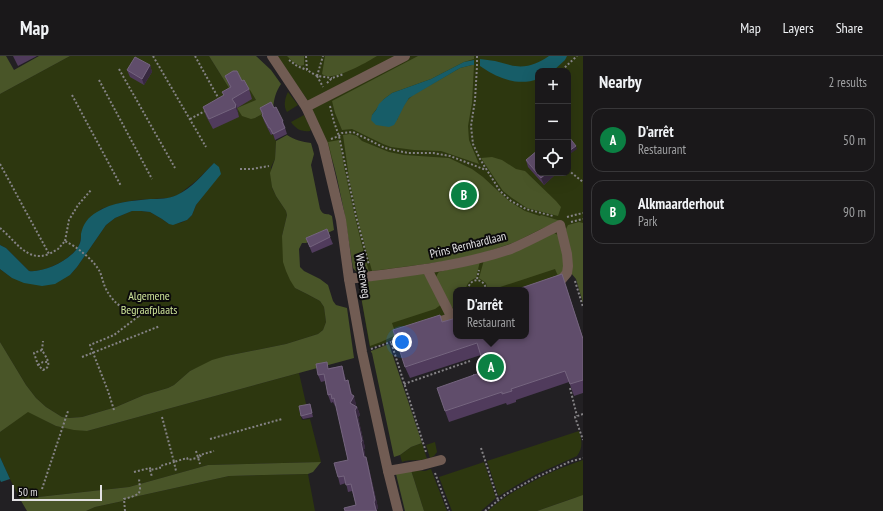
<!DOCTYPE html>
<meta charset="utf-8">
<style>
:root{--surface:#1a181a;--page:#232123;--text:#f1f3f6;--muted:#9fa0a2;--line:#383739;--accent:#0b8043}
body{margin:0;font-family:"PT Sans Narrow",sans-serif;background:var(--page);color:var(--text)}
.controls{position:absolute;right:12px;top:12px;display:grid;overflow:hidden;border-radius:8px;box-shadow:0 4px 16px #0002}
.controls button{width:36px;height:36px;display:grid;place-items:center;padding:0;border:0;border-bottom:1px solid var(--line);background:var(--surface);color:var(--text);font:20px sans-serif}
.scale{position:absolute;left:12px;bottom:10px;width:90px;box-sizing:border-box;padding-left:4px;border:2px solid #e3e2e4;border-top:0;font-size:11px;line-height:14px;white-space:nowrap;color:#e3e2e4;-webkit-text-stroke:3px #0b0a0b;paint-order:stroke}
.you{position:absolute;left:402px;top:286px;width:14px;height:14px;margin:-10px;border:3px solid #fff;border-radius:50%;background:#1a73e8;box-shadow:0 0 0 6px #1a73e833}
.badge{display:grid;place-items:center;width:26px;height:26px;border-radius:50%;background:var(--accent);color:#fff;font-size:13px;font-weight:700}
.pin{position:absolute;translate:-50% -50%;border:2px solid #fff;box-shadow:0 1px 4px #0006}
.popup{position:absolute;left:453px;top:231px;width:76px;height:52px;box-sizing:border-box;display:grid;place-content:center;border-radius:8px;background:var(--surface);filter:drop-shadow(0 1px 3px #0005);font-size:13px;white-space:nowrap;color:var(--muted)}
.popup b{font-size:15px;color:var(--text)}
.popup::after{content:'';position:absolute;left:50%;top:100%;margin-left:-8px;border:8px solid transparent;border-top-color:var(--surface)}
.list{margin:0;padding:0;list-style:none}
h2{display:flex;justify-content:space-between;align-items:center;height:52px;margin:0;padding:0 16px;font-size:17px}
h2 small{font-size:13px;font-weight:400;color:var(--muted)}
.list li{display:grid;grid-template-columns:26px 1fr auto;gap:12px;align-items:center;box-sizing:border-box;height:64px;margin:0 8px 8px;padding:0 8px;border:1px solid var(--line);border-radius:12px}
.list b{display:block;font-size:15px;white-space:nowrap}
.list p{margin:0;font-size:13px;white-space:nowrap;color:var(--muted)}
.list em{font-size:13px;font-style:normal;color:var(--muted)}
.icon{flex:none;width:22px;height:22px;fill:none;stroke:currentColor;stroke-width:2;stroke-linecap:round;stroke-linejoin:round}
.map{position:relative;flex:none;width:583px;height:455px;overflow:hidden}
header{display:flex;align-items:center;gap:24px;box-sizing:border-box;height:56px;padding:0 20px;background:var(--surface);border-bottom:1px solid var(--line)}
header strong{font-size:19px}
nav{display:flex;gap:22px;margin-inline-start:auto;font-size:14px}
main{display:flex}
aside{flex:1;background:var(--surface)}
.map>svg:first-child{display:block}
.green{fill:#2d370f;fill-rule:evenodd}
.forest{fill:#495528}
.water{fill:#175d68}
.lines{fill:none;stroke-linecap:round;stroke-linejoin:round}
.path{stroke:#858386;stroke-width:2;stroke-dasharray:2 2;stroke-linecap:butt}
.minor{stroke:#715c53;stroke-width:10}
.wall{fill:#503b5c}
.shaded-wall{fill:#37283f}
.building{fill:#604d6b;stroke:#74647e}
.labels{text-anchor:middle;stroke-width:4;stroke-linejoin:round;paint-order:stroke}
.street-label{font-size:12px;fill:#e3e2e4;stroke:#0b0a0b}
.park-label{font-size:12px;fill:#cce298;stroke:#0b0a0b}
</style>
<header>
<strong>Map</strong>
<nav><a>Map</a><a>Layers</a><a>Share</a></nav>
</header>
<main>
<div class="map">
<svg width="583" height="455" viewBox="0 0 583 455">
<rect width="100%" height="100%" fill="#222023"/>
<g class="green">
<path d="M 70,0 L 209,0 L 234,40 L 250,33 L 256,44 L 255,62 L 263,57 L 276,85 L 275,103 L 271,111 L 272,131 L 276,140 L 286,155 L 287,159 L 282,180 L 295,232 L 307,238 L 320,245 L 324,251 L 326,266 L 323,274 L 318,278 L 286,288 L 226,300 L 190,315 L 174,329 L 168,332 L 144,339 L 116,351 L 82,361 L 69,362 L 62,361 L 46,351 L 36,342 L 26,329 L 0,286 L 0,213 L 12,222 L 70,219 L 77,211 L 86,198 L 106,169 L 115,162 L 132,155 L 141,155 L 150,156 L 162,163 L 169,168 L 180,167 L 187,164 L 192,159 L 196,149 L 203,140 L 214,107 L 196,125 L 178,139 L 169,142 L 136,144 L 120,147 L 101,153 L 81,181 C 81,200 46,217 29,215 L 6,192 L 0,189 L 0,38 Z"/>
<path d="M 277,0 L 583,0 L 583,221 L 581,215 L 526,234 L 456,234 L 456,259 L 388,285 L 388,286 L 370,292 L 359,229 L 366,209 L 354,160 L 310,48 ZM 538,15 L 568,15 L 568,117 L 538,117 Z"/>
<path d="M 288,36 L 298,49 L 287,56 C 283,50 285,42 288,36 Z"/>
<path d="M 304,59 L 311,73 L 310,75 C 301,76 296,73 291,66 Z"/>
<path d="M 299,317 L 307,352 L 299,354 L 302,364 L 310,363 L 321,406 L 208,409 L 129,431 L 20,443 L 10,423 L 0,401 L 0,376 L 28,355 L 56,370 L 87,375 Z"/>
<path d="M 579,375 C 582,385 583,392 577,400 L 537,418 L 517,429 L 499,440 L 498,439 L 487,405 Z"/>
<path d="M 435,386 L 437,396 L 434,400 L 430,402 L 426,389 Z"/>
<path d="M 422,387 L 427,403 C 419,405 410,403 402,406 L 400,399 L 411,391 Z"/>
<path d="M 583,404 L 583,455 L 577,441 L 537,455 L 488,455 C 507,437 531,426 554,415 C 564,411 573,407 583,404 Z"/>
<path d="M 484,406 L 496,442 L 481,455 L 452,455 L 439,421 Z"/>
<path d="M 431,413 L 447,455 L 424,455 L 411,414 L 425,415 Z"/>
<path d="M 308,418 L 315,455 L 86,455 L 95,451 L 123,445 L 125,443 L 229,420 Z"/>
</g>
<g class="forest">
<path d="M 0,0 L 6,0 L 14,14 L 39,0 L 70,0 L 0,38 Z"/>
<path d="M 209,0 L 256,0 L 271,14 L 281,28 C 276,35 274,43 273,52 L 255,62 L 251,63 L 242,60 L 237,52 L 256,44 L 250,34 L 234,40 Z"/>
<path d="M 287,0 L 304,0 L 304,9 L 300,10 L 293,6 Z"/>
<path d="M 325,0 L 377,0 C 367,6 332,27 322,18 Z"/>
<path d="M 418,0 L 474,0 L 474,3 L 464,6 L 431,23 L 392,37 L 384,43 L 372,59 L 397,64 C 401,54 405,45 413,39 L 460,12 L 472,9 L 474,9 L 472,47 L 468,70 L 469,84 L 479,108 L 441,95 L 414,94 L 391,91 L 383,88 L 352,73 L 342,74 L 335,57 L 332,45 Z"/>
<path d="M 350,78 L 357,80 L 362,85 L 389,96 L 404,99 L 449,102 L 472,113 L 483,121 L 509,145 L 525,155 L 540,160 L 541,159 L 561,165 L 541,173 L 515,186 L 483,197 L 455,204 L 372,215 L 359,168 L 349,122 L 343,79 Z"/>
<path d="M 287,79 C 295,84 302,86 311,87 L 314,98 L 311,109 L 320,153 C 324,161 327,156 332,160 L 334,174 L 306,187 L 302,187 L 299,193 L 300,211 L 304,215 L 320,223 L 328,229 L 333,245 L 336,249 L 347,252 L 354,302 L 87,375 L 74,374 L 56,370 L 28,356 L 0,376 L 0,286 L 26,329 L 36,342 L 46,351 L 62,361 L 69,362 L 82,361 L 116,351 L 144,339 L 168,332 L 174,329 L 190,315 L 212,304 L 226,300 L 286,288 L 318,278 L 323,274 L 326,266 L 324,251 L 320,245 L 307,238 L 295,232 L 290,224 L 286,215 L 283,206 L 282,180 L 287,159 L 286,155 L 276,140 L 272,131 L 270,117 L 275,103 L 276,85 Z"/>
<path d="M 339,84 C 347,128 357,172 369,216 C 362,217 357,218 353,212 L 344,155 L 337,122 L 328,86 Z"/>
<path d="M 492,101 L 502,104 L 516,113 L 525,115 L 556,145 L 561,151 L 558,160 L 527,152 L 512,142 L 503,135 L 481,102 Z"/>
<path d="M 579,166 L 583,167 L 583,247 L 576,223 L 571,217 L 571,210 L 566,173 L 568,169 Z"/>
<path d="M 554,177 L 558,179 L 565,206 L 563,215 L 558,220 L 555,213 L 491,234 L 488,234 L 486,227 L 479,222 L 484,204 Z"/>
<path d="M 480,205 L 476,222 C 470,224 466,228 466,234 L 456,234 L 456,245 L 454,246 L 456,254 L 450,250 L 436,221 L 438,217 L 439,216 Z"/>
<path d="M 422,217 L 424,218 L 442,248 L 435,253 L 392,267 L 396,279 L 381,286 L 370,290 L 359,229 L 360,228 L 378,223 Z"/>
<path d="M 389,288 L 422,387 L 411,391 L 400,399 L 394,401 L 372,297 L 371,296 L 371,295 Z"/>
<path d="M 321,406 L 313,416 L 308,418 L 229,420 L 125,443 L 123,445 L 95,451 L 86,455 L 27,455 L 20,443 L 129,431 L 208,409 Z"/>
<path d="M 411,414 L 424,455 L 405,455 L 396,418 Z"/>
<path d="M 583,439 L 583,455 L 537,455 Z"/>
</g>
<g class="water">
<path d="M 549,0 L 567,0 L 565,4 L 553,15 L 538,15 L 538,23 C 519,30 499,23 483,12 L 480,10 L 480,3 C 485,4 490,4 495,5 C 500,6 505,8 510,9 C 525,13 537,8 549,0 Z"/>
<path d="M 474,4 L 474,9 L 472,9 L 460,12 L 409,42 L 404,50 L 397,64 L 394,69 L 389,71 L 376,69 L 371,64 L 372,59 L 376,54 L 379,48 L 384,43 L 392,37 L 431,23 L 464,6 Z"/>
<path d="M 214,107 L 219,111 L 221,118 L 196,149 L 192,159 L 187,164 L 173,169 L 169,168 L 162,163 L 150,156 L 141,155 L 132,155 L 115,162 L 106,169 L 86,198 L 77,211 L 70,219 L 55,228 L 42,230 L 24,227 L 12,222 L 0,213 L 0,189 L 6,192 L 29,215 C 45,217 75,202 80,187 C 81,184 81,181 81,178 C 83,168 88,161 97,156 C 112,146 132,145 150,143 C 159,143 169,143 177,139 C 191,133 203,118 214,107 Z"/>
<path d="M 0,401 L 10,423 L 1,426 L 0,424 Z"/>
</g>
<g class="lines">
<g class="path">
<path d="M 153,0 L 206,91"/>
<path d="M 195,0 L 220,45"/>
<path d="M 306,0 L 307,14 L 317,20 L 332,22"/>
<path d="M 477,0 L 477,10 L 475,44 L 471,70 L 473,88 L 480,103 L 500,135 L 511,145 L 526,153 L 553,160"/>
<path d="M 289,4 L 297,10 L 307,14"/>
<path d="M 119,13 L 175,112"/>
<path d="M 562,14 L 577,0"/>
<path d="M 317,20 L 323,31"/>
<path d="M 317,20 L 323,0"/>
<path d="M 99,24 L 152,123"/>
<path d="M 327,27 L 332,22 L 344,18"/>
<path d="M 72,39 L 121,130"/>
<path d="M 330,50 L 334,66 L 339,80 L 356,160 L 369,209"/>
<path d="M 190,63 L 207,54"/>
<path d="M 331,83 L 339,80 L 342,77 L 353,76 L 385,92 L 408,97 L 433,97 L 450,100 L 486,114"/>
<path d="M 0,108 L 49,198 L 58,193 L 65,185 C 77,191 94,204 100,216 C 102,221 103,226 105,231 C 113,248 123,253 140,260"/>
<path d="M 240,113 L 252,113 L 269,110"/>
<path d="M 568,114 L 583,126"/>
<path d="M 567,161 L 583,157"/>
<path d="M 571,166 L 583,163"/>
<path d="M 0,172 C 15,184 27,207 49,198"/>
<path d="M 65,185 L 69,164 L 78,149 L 91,134"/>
<path d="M 477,223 L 479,214"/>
<path d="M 575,225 L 583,251"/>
<path d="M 468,234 C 469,221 485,221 486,234"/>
<path d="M 397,283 L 391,286 L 426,396"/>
<path d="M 371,293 L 388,287 L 391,286"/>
<path d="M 42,294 L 34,297 L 38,309 L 43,314 C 54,310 45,300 42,294 L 43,285"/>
<path d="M 82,301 L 160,270"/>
<path d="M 38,309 L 43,306 L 48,306"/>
<path d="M 404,328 L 470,305"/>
<path d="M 570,332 L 577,360"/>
<path d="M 114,354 L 108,335 L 90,289 L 114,279 L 148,253"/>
<path d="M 583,358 L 575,361 L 583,384"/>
<path d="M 162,361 L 174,406 L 187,402 L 188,404 L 201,401 L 200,399 L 214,395"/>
<path d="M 210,383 L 282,363"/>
<path d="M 481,392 L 498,444"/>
<path d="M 196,395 L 200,408"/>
<path d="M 150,414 L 152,421"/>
<path d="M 134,416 L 150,412 L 150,414 L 160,412 L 160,410 L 174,406 L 176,415"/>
<path d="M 435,417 L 449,455"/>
<path d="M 42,433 L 68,355"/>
<path d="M 125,455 L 124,443 C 130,441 141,440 140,432 C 140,427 138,426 140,422"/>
<path d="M 485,455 L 506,438 L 535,422 L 569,406 L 583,402"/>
</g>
<g class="minor">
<path d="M 272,0 L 306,51 L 323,88 L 341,164 L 349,223 L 362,296 L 388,415 L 398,455"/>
<path d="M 306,51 L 405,0"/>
<path d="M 427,213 L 452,262"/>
<path d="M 349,223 C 403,216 459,211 511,193 C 527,186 544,177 560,169 L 567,198 L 568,210 L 567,217 L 562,223 L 526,236"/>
<path d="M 430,269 L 456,260"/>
<path d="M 388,415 L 422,409 L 441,404"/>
</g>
</g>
<g class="wall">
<path d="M 13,0 L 37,0 L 18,10 Z"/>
<path d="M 150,9 L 152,16 L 144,29 L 130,21 L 127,14 Z"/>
<path d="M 225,20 L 242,25 L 249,33 L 252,43 L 237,52 L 239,61 L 213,73 L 206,60 L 203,51 L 224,40 L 222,36 L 230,32 Z"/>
<path d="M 260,52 L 274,52 L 283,65 L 287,78 L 275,84 L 273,78 L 271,79 L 264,65 Z"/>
<path d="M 526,104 L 538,117 L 557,117 L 544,129 L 528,111 Z"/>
<path d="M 330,181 L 333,188 L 312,197 L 306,182 Z"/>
<path d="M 566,230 L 583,282 L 583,337 L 574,340 L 569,326 L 516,344 L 516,346 L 507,349 L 506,347 L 449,366 L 445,355 L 486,316 L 481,299 L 410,322 L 405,311 L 442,266 Z"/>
<path d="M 342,310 L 346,324 L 348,324 L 350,331 L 352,339 L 356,348 L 355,350 L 357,351 L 360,359 L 358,361 L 365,392 L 364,393 L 365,401 L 368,408 L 378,452 L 377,453 L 377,455 L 356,449 L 352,435 L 348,436 L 346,427 L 340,429 L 338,421 L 348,404 L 336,350 L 335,350 L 333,346 L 331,347 L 328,339 L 325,325 L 321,326 L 318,319 L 329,312 Z"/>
<path d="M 310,348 L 313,361 L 303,363 L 301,360 Z"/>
</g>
<g class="shaded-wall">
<path d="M 150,9 L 152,16 L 144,29 L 142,23 Z"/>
<path d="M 236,49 L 239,59 L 235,50 Z"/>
<path d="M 576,90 L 577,93 L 570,98 L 569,95 Z"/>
<path d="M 547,117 L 557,117 L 544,129 L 541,122 Z"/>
<path d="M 342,310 L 344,317 L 347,332 L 345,325 Z"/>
<path d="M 348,324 L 350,331 L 353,342 L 354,340 L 356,348 L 353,355 L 350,347 L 351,338 Z"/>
<path d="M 357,351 L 360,359 L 358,361 L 365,392 L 364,393 L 367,408 L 364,401 L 355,354 Z"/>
<path d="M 366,401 L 368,408 L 378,452 L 377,453 L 377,455 L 374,446 Z"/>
</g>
<g class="building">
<path d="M 135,1 L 150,9 L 142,23 L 127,14 Z"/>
<path d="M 233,15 L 237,15 L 242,25 L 244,24 L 249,33 L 232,43 L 236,49 L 235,50 L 236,51 L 209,63 L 203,51 L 224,39 L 222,36 L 231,31 L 225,20 Z"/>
<path d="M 271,46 L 274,52 L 276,51 L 283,65 L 282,66 L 285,72 L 273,78 L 270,72 L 269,72 L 262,59 L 263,58 L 260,52 Z"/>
<path d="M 568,81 L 569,81 L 576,90 L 569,95 L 568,94 Z"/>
<path d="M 538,94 L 538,117 L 547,117 L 541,122 L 526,104 Z"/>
<path d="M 327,173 L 330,181 L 310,191 L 306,182 Z"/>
<path d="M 562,218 L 583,283 L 583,324 L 570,328 L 565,315 L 511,333 L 512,335 L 502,338 L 502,336 L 445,355 L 437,332 L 474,319 L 473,319 L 486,316 L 477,287 L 405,311 L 393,274 L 440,259 L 442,266 L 456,262 L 456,280 L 526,280 L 526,234 L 515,234 Z"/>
<path d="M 327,306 L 328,313 L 342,310 L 345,325 L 348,324 L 351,338 L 354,340 L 350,347 L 357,351 L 355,354 L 362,385 L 361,386 L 364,401 L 366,401 L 375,444 L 374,446 L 376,454 L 377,455 L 345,455 L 344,452 L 356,449 L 351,428 L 346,429 L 344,420 L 338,421 L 334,407 L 348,404 L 334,342 L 332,343 L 331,338 L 328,339 L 324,318 L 318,319 L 316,308 Z"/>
<path d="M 310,348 L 312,357 L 301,360 L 299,350 Z"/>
</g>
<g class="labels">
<g class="street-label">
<text transform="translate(468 189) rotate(-14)" y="4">Prins Bernhardlaan</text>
<text transform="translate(363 220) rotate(81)" y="4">Westerweg</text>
</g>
<g class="park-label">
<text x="149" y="244">Algemene<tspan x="149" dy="14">Begraafplaats</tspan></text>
</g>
</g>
</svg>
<div class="controls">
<button>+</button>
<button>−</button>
<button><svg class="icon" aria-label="locate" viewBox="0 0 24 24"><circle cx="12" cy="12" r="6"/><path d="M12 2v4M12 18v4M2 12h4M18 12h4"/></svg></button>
</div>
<div class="scale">50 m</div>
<div class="you"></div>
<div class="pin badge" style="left:491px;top:311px">A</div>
<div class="popup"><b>D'arrêt</b>Restaurant</div>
<div class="pin badge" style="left:464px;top:139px">B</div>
</div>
<aside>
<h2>Nearby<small>2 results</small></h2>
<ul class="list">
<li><span class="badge">A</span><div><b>D'arrêt</b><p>Restaurant</p></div><em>50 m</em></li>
<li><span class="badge">B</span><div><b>Alkmaarderhout</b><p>Park</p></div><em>90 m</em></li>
</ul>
</aside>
</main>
